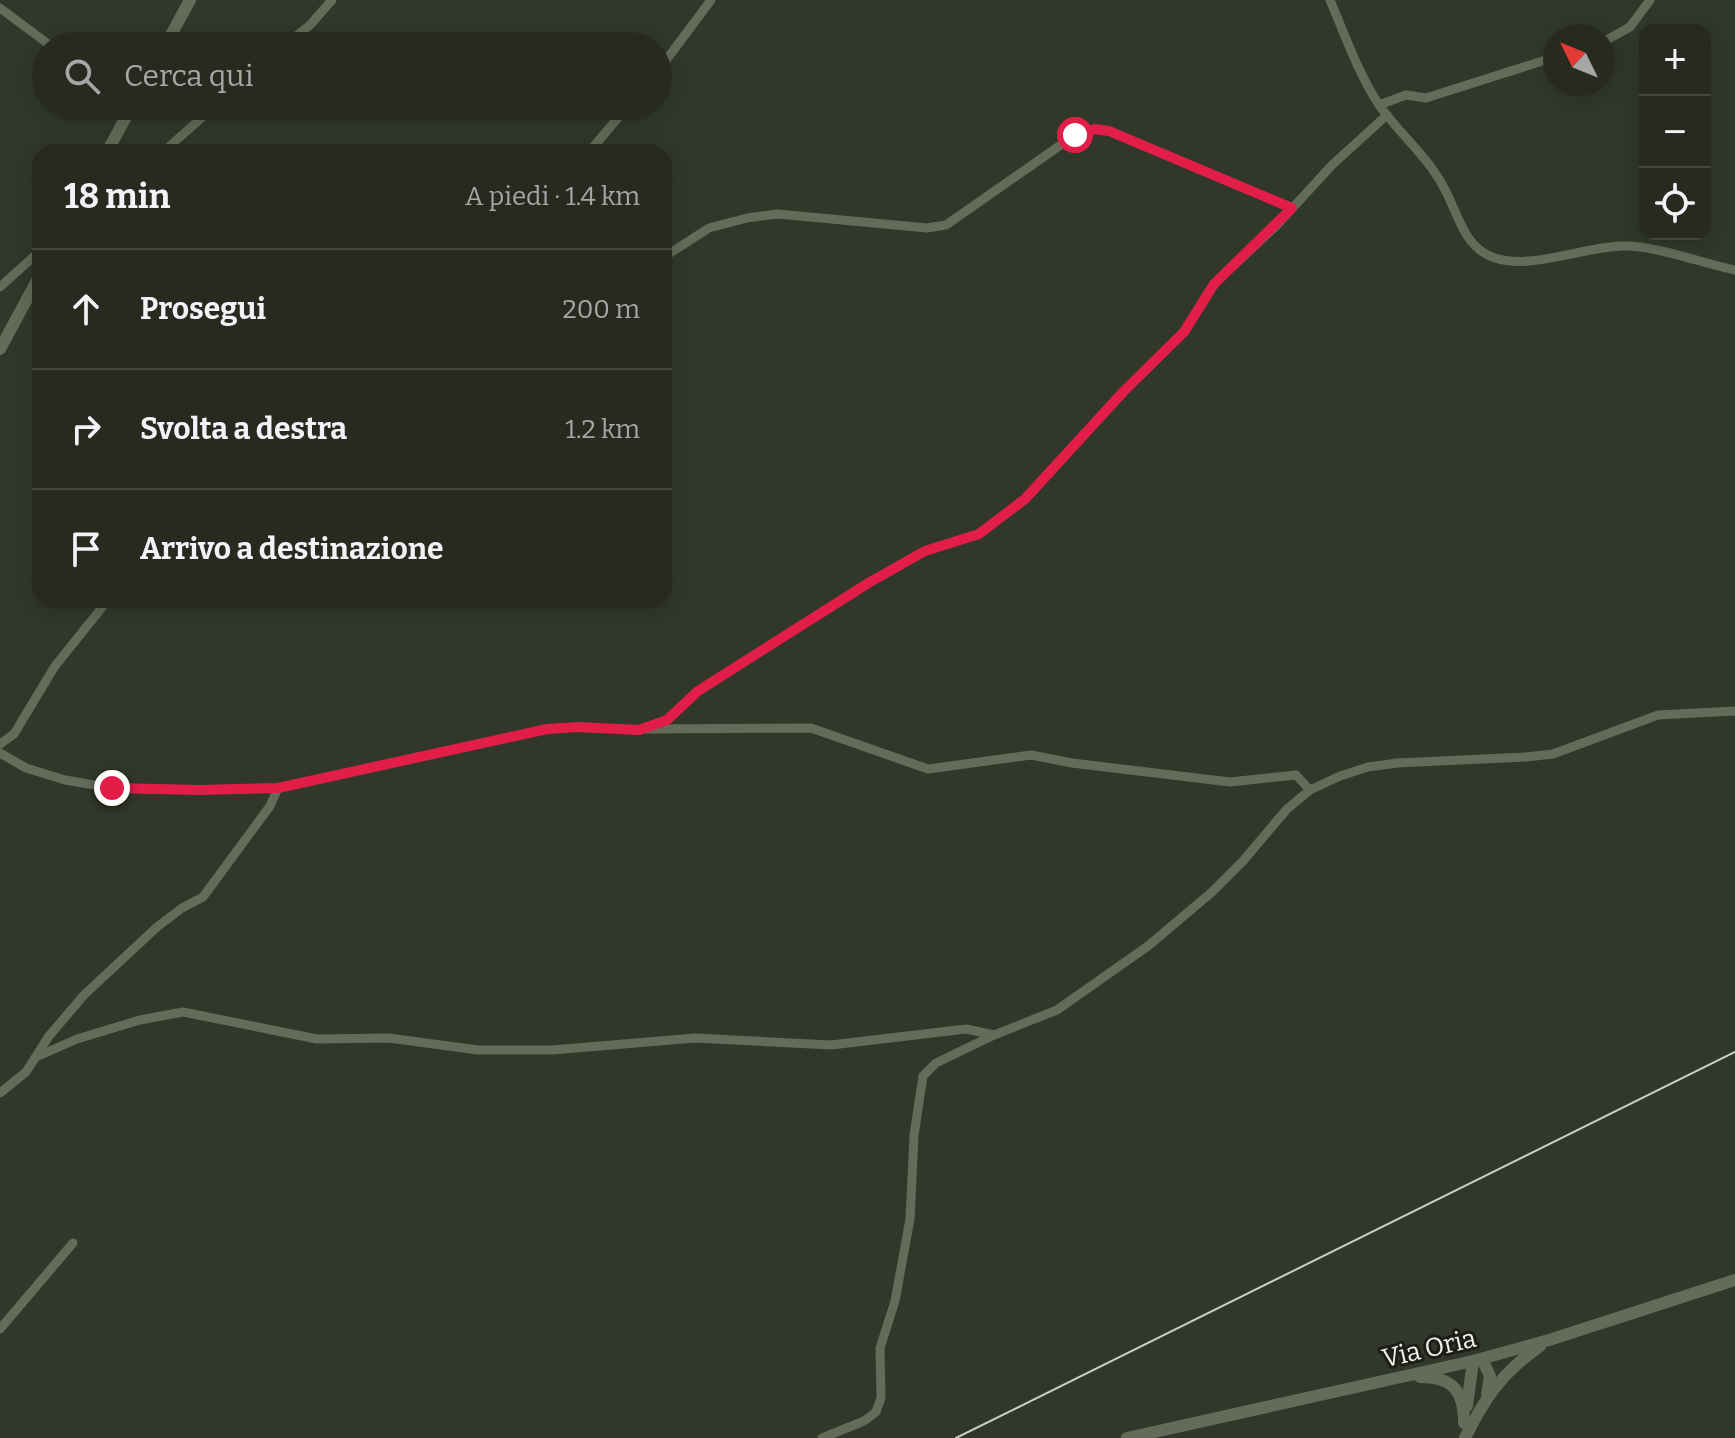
<!DOCTYPE html>
<html lang="it">
<meta charset="utf-8">
<style>
:root{--surface:#262a1f;--page:#2e3228;--text:#f1f3f6;--muted:#a4a7a4;--line:#42463d}
body{margin:0;font-family:Bitter,serif;background:var(--page);color:var(--text)}
.controls{position:absolute;right:24px;top:24px;display:grid;overflow:hidden;border-radius:16px;box-shadow:0 4px 20px #0003}
.controls button{width:72px;height:72px;display:grid;place-items:center;padding:0;border:0;border-bottom:2px solid var(--line);background:var(--surface);color:var(--text);font:40px sans-serif}
.compass{position:absolute;left:1543px;top:24px;width:72px;height:72px;border-radius:50%;background:var(--surface);box-shadow:0 4px 20px #0003;rotate:313deg}
.stop{position:absolute;width:24px;height:24px;margin:-18px;border:6px solid #e11d48;border-radius:50%;background:#fff}
.stop.end{background:#e11d48;border-color:#fff;box-shadow:0 2px 8px #0008}
.list{margin:0;padding:0;list-style:none}
h2{display:flex;justify-content:space-between;align-items:center;height:104px;margin:0;padding:0 32px;font-size:34px}
h2 small{font-size:26px;font-weight:400;color:var(--muted)}
.list li{display:grid;grid-template-columns:52px 1fr auto;gap:24px;align-items:center;box-sizing:border-box;height:120px;padding:0 32px;border-top:2px solid var(--line)}
.list b{display:block;font-size:30px;white-space:nowrap}
.list em{font-size:26px;font-style:normal;color:var(--muted)}
.icon{flex:none;width:44px;height:44px;fill:none;stroke:currentColor;stroke-width:2;stroke-linecap:round;stroke-linejoin:round}
.map{position:relative;flex:none;width:1735px;height:1438px;overflow:hidden}
.search{position:absolute;background:var(--surface);box-shadow:0 4px 20px #0003;left:32px;top:32px;width:640px;height:88px;display:flex;align-items:center;gap:20px;box-sizing:border-box;padding:0 28px;border-radius:44px;color:var(--muted);font-size:30px}
.panel{position:absolute;background:var(--surface);box-shadow:0 4px 20px #0003;left:32px;top:144px;width:640px;height:464px;border-radius:24px}
.map>svg:first-child{display:block}
.lines{fill:none;stroke-linecap:round;stroke-linejoin:round}
.street{stroke:#656b5a;stroke-width:9}
.secondary{stroke:#656b5a;stroke-width:12}
.rail{stroke:#cbcfc4;stroke-width:2}
.route{stroke:#e11d48;stroke-width:10}
.labels{text-anchor:middle;stroke-width:6;stroke-linejoin:round;paint-order:stroke}
.street-label{font-size:26px;fill:#eef2e8;stroke:#1c1e17}
</style>
<div class="map">
<svg width="1735" height="1438" viewBox="0 0 1735 1438">
<rect width="100%" height="100%" fill="#323829"/>
<g class="lines">
<g class="street">
<path d="M 1330,0 C 1345,35 1358,73 1379,105 C 1399,133 1427,156 1443,186 C 1458,212 1463,248 1495,258 C 1530,270 1584,247 1622,246 C 1655,245 1701,263 1735,270"/>
<path d="M 0,8 L 51,46"/>
<path d="M 1603,42 L 1630,27 L 1650,0"/>
<path d="M 284,46 L 310,25 L 332,0"/>
<path d="M 658,71 L 711,0"/>
<path d="M 1379,105 L 1406,95 L 1426,98 L 1555,57"/>
<path d="M 163,152 L 215,106"/>
<path d="M 589,152 L 628,106"/>
<path d="M 664,257 L 709,228 L 747,218 L 778,214 L 927,228 L 946,225 L 1075,135 L 1095,129 L 1109,131 L 1292,208"/>
<path d="M 0,287 L 40,251"/>
<path d="M 646,729 L 811,728 L 928,769 L 1031,755 L 1072,763 L 1230,782 L 1296,775 L 1310,790"/>
<path d="M 0,744 L 14,734 L 55,666 L 108,600"/>
<path d="M 0,753 L 26,768 L 65,780 L 112,788 L 200,790 L 278,788 L 547,729 L 578,727 L 639,730 L 667,720 L 698,691 L 870,582 L 925,551 L 979,534 L 1025,499 L 1124,391 L 1184,332 L 1214,284 L 1277,225 L 1332,165 L 1387,115"/>
<path d="M 36,1057 L 77,1039 L 140,1020 L 183,1012 L 317,1039 L 389,1038 L 478,1050 L 552,1050 L 695,1038 L 831,1045 L 966,1029 L 994,1035"/>
<path d="M 0,1093 L 26,1072 L 49,1036 L 84,995 L 157,927 L 182,908 L 203,897 L 270,806 L 278,788"/>
<path d="M 0,1329 L 73,1243"/>
<path d="M 822,1438 L 864,1421 L 876,1412 L 881,1398 L 880,1348 L 895,1301 L 910,1219 L 914,1135 L 923,1076 L 936,1063 L 994,1035 L 1057,1010 L 1148,946 L 1212,892 L 1243,861 L 1287,809 L 1310,790 L 1340,776 L 1368,767 L 1397,763 L 1526,757 L 1553,754 L 1658,715 L 1735,711"/>
</g>
<g class="secondary">
<path d="M 165,46 L 190,0"/>
<path d="M 107,152 L 132,106"/>
<path d="M 0,349 L 40,275"/>
<path d="M 1482,1359 L 1490,1376 L 1487,1395"/>
<path d="M 1420,1377 C 1453,1377 1464,1391 1464,1423"/>
<path d="M 1467,1406 L 1473,1361"/>
<path d="M 1127,1438 L 1473,1361 L 1549,1340 L 1735,1280"/>
<path d="M 1465,1438 C 1485,1397 1503,1372 1540,1346"/>
</g>
<path class="rail" d="M 956,1438 L 1735,1052"/>
</g>
<g class="lines">
<path class="route" d="M 112,788 L 200,790 L 278,788 L 547,729 L 578,727 L 639,730 L 667,720 L 698,691 L 870,582 L 925,551 L 979,534 L 1025,499 L 1124,391 L 1184,332 L 1214,284 L 1292,208 L 1109,131 L 1095,129 L 1075,135"/>
</g>
<g class="labels">
<g class="street-label">
<text transform="translate(1429 1348) rotate(-13)" y="9">Via Oria</text>
</g>
</g>
</svg>
<div class="controls">
<button>+</button>
<button>−</button>
<button><svg class="icon" aria-label="locate" viewBox="0 0 24 24"><circle cx="12" cy="12" r="6"/><path d="M12 2v4M12 18v4M2 12h4M18 12h4"/></svg></button>
</div>
<svg class="compass" viewBox="-18 -18 36 36"><path d="M0-13l5 13h-10z" fill="#e53935"/><path d="M0 13l5-13h-10z" fill="#a4a7a4"/></svg>
<div class="stop" style="left:1075px;top:135px"></div>
<div class="stop end" style="left:112px;top:788px"></div>
<div class="search"><svg class="icon" aria-label="search" viewBox="0 0 24 24"><circle cx="10" cy="10" r="6"/><path d="M15 15l6 6"/></svg>Cerca qui</div>
<section class="panel">
<h2>18 min<small>A piedi · 1.4 km</small></h2>
<ul class="list">
<li><svg class="icon" aria-label="ahead" viewBox="0 0 24 24"><path d="M12 20V5M6 11l6-6 6 6"/></svg><div><b>Prosegui</b></div><em>200 m</em></li>
<li><svg class="icon" aria-label="right" viewBox="0 0 24 24"><path d="M7 20v-9h11M14 6l5 5-5 5"/></svg><div><b>Svolta a destra</b></div><em>1.2 km</em></li>
<li><svg class="icon" aria-label="arrive" viewBox="0 0 24 24"><path d="M6 21V4h12l-3 4 3 4H6"/></svg><div><b>Arrivo a destinazione</b></div></li>
</ul>
</section>
</div>
